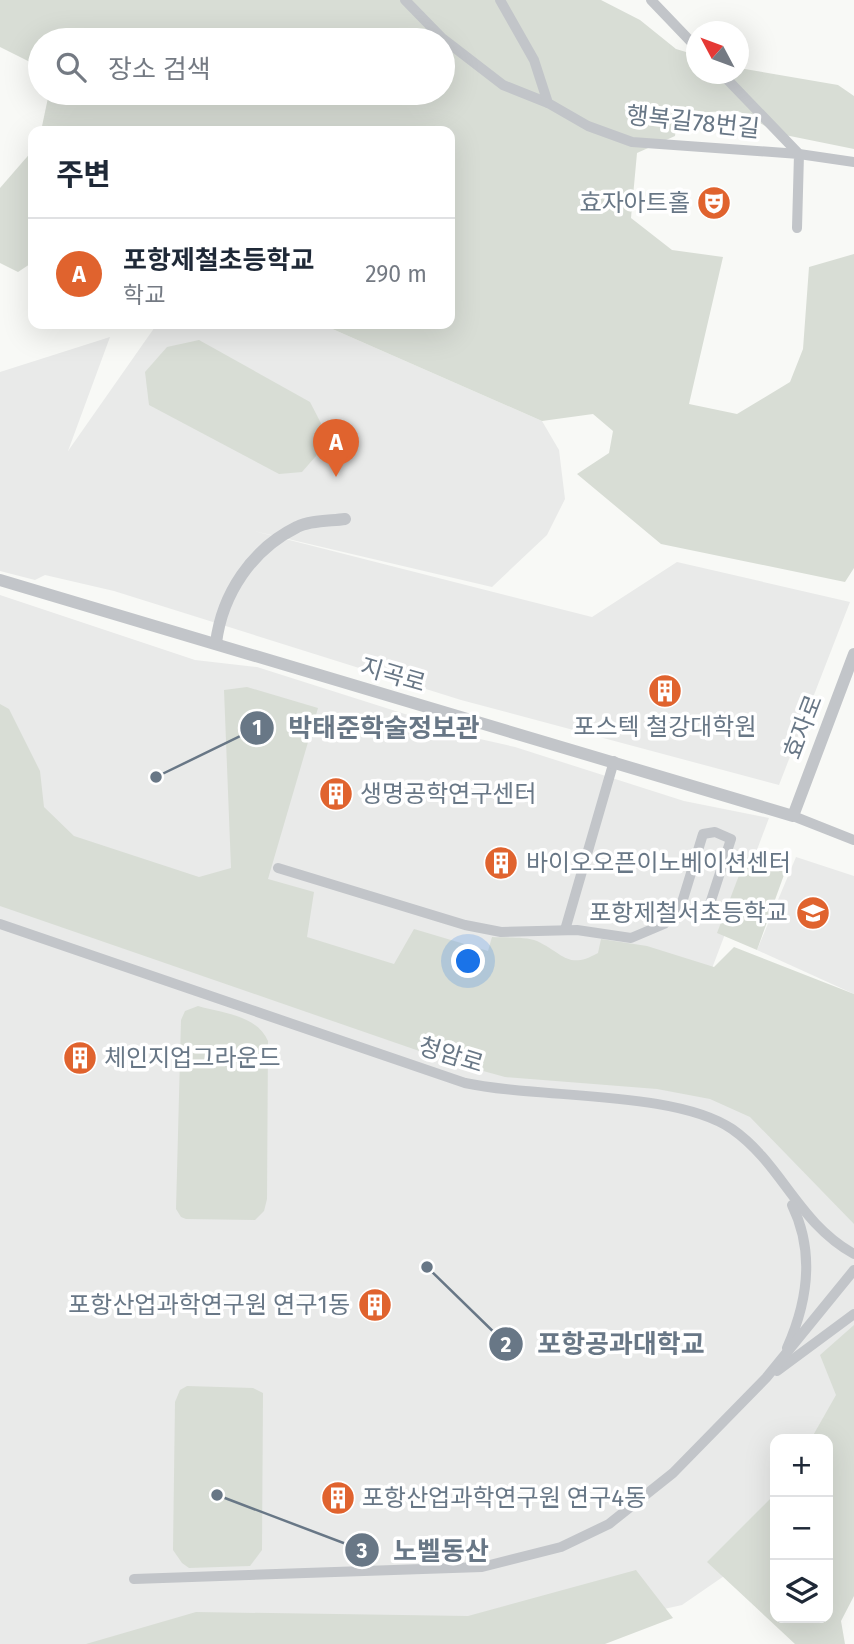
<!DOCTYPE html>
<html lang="ko">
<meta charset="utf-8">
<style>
:root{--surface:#fff;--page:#f2f2f3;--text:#1f2937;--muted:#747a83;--line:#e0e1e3;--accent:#e0632e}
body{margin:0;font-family:"Fira Sans","Noto Sans KR",sans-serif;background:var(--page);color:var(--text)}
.controls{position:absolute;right:21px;bottom:21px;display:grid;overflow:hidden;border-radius:14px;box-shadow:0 7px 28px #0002}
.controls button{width:63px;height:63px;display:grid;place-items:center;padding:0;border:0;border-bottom:2px solid var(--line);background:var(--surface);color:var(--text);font:35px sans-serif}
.compass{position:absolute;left:686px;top:21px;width:63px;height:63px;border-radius:50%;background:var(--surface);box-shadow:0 7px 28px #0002;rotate:311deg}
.you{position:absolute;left:469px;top:962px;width:24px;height:24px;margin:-18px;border:5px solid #fff;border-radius:50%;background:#1a73e8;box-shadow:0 0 0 10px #1a73e833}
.badge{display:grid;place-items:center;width:46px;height:46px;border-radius:50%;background:var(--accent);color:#fff;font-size:23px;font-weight:700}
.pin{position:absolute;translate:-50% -58px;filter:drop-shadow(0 2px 4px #0008)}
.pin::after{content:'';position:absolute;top:37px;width:24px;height:21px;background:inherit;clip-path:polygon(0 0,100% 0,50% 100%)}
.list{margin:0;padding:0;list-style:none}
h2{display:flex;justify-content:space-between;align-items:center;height:91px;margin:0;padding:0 28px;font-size:30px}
h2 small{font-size:23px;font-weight:400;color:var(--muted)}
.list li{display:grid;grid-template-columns:46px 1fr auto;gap:21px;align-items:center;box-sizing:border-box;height:112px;padding:0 28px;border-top:2px solid var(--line)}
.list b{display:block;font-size:26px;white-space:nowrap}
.list p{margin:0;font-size:23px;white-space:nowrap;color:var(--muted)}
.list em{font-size:23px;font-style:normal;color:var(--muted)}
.icon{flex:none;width:38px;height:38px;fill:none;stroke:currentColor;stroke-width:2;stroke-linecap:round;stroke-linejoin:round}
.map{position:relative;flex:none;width:854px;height:1644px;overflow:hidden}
.search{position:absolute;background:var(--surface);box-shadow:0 7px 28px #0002;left:28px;top:28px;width:427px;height:77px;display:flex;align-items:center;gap:18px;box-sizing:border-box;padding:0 24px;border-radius:38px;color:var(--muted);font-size:26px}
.panel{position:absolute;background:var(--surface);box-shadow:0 7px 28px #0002;left:28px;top:126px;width:427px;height:203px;border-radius:14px}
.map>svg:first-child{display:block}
.built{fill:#e9eae9}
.green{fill:#d8ddd5}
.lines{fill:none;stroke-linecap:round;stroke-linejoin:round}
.minor{stroke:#c2c5c9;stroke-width:10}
.tertiary{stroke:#c2c5c9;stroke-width:12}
.labels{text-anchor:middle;stroke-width:7;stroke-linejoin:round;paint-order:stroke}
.street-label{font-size:24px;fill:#687786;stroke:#fff}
.poi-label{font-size:24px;fill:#687786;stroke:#fff;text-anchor:start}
.leader{fill:none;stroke:#687786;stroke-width:2.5}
.callout-dot{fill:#687786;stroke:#fff;stroke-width:2.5}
.mark-label{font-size:21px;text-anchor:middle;font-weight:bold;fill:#fff}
.callout-label{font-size:26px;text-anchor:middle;font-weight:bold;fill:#687786;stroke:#fff;stroke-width:7;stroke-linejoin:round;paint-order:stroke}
</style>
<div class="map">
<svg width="854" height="1644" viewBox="0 0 854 1644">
<rect width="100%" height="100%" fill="#f8f9f6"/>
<g class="built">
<path d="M 157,324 L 321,324 L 542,421 L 559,450 L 565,499 L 547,535 L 492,587 L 254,531 L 592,617 L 677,562 L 850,602 L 779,785 L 461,700 L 114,591 L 45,575 L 35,580 L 0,571 L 0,372 L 110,337 L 68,451 Z"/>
<path d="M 0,595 L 195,660 L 257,667 L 408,715 L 440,730 L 515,747 L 684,801 L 769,818 L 700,1000 L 854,1094 L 854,1487 L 828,1439 L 775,1439 L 775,1541 L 682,1605 L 508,1644 L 0,1644 Z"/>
<path d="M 796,857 L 854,876 L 854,994 L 757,950 Z"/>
</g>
<g class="green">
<path d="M 0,0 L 601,0 L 640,20 L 676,49 L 696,55 L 696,74 L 738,74 L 739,68 L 838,85 L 854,96 L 854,149 L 780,134 L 738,111 L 678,113 L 675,136 L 637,153 L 631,218 L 672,250 L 723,257 L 689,404 L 737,414 L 790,382 L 803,349 L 809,267 L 854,254 L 854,568 L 845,582 L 661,544 L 577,474 L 609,453 L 613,431 L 593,414 L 542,421 L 321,324 L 450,324 L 450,131 L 41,131 L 49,93 L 443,93 L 443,40 L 40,40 L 40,67 L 0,47 Z"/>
<path d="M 33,150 L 33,262 L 18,272 L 0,263 L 0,188 Z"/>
<path d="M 199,340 L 310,402 L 325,431 L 316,456 L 302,472 L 279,474 L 149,405 L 145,372 L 167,347 Z"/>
<path d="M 247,687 L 318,708 L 268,879 L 314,892 L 307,937 L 394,964 L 414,929 L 488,951 L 492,937 C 505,938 525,936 537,941 C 564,954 568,970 598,953 L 601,939 L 647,946 L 714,967 L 734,947 L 854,994 L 854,1224 L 750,1117 L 710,1099 L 657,1089 L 505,1077 L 454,1063 L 0,906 L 0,704 L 9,709 L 40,771 L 44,807 L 74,836 L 199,877 L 231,868 L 224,690 Z"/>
<path d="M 746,857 L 785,872 L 757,950 L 717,933 Z"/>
<path d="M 198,1006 C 222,1013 257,1015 268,1041 L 267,1199 L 264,1211 L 255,1220 L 186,1219 L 181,1217 L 176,1209 L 181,1020 L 185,1011 Z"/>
<path d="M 854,1325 L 854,1596 L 841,1621 L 845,1644 L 795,1644 L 707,1562 L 775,1494 L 775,1618 L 828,1618 L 828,1439 L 811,1439 L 836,1395 L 820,1355 Z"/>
<path d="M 187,1386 L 253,1388 L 263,1393 L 262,1550 L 250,1566 L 189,1568 L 182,1563 L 173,1550 L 175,1402 L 180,1390 Z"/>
<path d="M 636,1570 L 673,1618 L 605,1644 L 86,1644 L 196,1612 L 468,1616 Z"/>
</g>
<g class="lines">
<g class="minor">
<path d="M 405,0 L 442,38 L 503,85 L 548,103"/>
<path d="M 500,0 L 534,60 L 548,103 L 588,126 L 632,142 L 799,154 L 797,228"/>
<path d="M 651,0 L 696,47"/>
<path d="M 722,74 L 799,154 L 854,162"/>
<path d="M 793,816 L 854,840"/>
<path d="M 278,868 L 465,925 L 501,932 L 577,930 L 631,938 L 664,924 L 680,909 L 706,916 L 731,839 L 715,832 L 703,834 L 680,909"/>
<path d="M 0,924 L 465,1083 C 538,1099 675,1090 732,1129 C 782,1164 797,1222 854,1254"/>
<path d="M 565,930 L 614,761"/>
<path d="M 787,1348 C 808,1301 815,1252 792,1205"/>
<path d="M 777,1371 L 854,1314"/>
<path d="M 134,1579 L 482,1567 L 561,1547 L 609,1524 L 673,1473 L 766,1378 L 854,1270"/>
</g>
<g class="tertiary">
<path d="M 0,580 L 793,816 L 854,654"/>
<path d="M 216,643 C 222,594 252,549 297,527 C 310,520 331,521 345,519"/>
</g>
</g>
<defs>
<g id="theatre-disc" transform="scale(1.75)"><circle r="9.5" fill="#e0632e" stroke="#fff"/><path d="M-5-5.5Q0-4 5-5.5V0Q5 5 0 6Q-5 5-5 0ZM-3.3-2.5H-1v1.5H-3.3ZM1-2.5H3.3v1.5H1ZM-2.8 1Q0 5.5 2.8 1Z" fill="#fff"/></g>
<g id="building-disc" transform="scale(1.75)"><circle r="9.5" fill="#e0632e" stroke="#fff"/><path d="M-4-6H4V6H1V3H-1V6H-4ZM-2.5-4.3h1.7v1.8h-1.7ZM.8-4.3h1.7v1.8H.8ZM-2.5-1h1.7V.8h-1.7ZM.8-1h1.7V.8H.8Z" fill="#fff"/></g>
<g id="school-disc" transform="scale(1.75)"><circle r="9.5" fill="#e0632e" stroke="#fff"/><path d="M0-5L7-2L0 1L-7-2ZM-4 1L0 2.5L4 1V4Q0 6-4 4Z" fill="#fff"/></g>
</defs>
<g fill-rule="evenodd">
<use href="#theatre-disc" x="714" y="203"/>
<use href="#building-disc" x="665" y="691"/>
<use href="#building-disc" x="336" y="794"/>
<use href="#building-disc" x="501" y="863"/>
<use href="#school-disc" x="813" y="913"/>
<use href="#building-disc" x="80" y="1058"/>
<use href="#building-disc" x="375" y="1305"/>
<use href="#building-disc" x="338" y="1498"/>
</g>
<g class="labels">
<g class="street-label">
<text transform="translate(693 122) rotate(6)" y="8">행복길78번길</text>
<text transform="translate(393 675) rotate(16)" y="8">지곡로</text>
<text transform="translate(803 727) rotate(-69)" y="8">효자로</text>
<text transform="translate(451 1055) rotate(17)" y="8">청암로</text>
</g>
<g class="poi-label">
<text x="690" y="211" text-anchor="end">효자아트홀</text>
<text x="665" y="735" text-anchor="middle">포스텍 철강대학원</text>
<text x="360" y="802">생명공학연구센터</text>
<text x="526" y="871">바이오오픈이노베이션센터</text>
<text x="788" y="921" text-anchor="end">포항제철서초등학교</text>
<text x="104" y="1066">체인지업그라운드</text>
<text x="350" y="1313" text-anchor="end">포항산업과학연구원 연구1동</text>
<text x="362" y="1506">포항산업과학연구원 연구4동</text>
</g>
</g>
<path class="leader" d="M156 777L257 728M427 1267L506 1344M217 1495L362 1550"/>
<g class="callout-dot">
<circle cx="156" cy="777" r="7"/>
<circle cx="427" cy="1267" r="7"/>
<circle cx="217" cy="1495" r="7"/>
<circle cx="257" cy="728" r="18"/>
<circle cx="506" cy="1344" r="18"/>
<circle cx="362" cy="1550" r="18"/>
</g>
<g class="mark-label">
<text x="257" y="735">1</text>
<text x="506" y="1352">2</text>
<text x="362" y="1558">3</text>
</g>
<g class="callout-label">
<text x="384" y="737">박태준학술정보관</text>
<text x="621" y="1353">포항공과대학교</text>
<text x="441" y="1560">노벨동산</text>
</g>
</svg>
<div class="controls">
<button>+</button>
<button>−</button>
<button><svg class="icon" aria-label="layers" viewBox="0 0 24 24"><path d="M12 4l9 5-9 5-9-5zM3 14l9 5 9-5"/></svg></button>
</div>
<svg class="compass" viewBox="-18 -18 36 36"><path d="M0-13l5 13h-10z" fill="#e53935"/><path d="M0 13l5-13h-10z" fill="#747a83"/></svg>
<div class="you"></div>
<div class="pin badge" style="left:336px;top:477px">A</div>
<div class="search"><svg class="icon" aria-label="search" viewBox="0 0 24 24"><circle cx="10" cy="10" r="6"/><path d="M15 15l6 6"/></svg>장소 검색</div>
<section class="panel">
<h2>주변<small></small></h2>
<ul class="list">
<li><span class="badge">A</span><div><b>포항제철초등학교</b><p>학교</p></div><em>290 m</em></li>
</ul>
</section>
</div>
